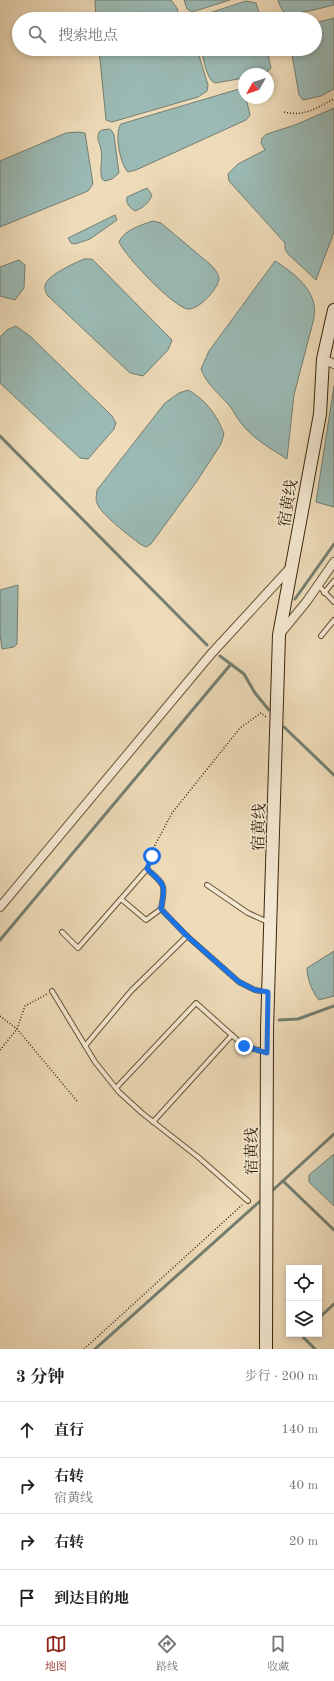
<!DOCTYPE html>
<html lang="zh">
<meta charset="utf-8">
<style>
:root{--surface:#fff;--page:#f6f6f6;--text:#222;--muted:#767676;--line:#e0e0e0;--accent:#8f2418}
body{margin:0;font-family:"Old Standard TT","Noto Serif SC",serif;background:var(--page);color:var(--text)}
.controls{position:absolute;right:12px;bottom:12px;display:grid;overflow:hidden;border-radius:0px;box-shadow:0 2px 6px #0003}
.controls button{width:36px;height:36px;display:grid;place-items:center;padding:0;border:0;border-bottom:1px solid var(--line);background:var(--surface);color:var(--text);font:20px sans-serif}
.compass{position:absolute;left:238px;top:68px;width:36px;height:36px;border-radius:50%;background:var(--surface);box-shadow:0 2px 6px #0003;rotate:231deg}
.stop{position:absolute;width:12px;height:12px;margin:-9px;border:3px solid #1a73e8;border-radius:50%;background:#fff}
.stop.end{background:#1a73e8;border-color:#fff;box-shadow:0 1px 4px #0008}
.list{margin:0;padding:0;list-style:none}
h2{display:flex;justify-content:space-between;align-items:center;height:52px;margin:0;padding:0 16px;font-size:17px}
h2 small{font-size:13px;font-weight:400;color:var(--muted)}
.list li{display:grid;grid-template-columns:26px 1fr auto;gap:12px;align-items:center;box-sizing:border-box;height:56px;padding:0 16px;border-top:1px solid var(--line)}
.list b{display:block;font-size:15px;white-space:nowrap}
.list p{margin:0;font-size:13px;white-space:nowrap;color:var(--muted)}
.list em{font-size:13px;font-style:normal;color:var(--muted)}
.icon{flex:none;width:22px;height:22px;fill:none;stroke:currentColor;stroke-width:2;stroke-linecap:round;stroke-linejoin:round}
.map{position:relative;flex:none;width:334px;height:1349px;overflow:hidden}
.search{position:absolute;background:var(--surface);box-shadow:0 2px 6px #0003;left:12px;right:12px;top:12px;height:44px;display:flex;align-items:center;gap:10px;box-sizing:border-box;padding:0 14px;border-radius:22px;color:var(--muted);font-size:15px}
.sheet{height:276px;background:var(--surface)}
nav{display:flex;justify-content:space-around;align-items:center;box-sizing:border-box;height:56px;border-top:1px solid var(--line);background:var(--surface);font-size:11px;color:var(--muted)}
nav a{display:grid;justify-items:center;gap:2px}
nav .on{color:var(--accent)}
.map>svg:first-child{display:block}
.water{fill:#9bbab5;stroke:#747f71}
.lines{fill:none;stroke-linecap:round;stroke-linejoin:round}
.stream{stroke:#747f71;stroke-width:3}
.lane-casing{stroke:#675436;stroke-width:6}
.street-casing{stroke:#675436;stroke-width:10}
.secondary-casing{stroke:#3a270b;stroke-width:14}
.path{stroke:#3a270b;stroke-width:1.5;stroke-dasharray:1 2;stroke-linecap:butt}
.lane{stroke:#f4e8d2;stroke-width:4}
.street{stroke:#f4e8d2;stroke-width:8}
.secondary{stroke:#f4e8d2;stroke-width:12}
.route{stroke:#1a73e8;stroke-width:5}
.labels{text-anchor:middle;stroke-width:3;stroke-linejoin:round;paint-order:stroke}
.street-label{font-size:16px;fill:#3a270b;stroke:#f4e8d2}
</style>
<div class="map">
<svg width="334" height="1349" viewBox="0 0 334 1349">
<rect width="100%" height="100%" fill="#eedbb9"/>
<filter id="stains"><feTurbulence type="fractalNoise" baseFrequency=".005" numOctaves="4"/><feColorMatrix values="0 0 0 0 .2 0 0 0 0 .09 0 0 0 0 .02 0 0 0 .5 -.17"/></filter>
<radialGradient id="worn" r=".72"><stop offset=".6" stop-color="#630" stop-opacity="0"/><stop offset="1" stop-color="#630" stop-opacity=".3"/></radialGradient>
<g class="water">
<path d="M 95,0 L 171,0 L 177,8 L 180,19 L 96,19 Z"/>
<path d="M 184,0 L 230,0 L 192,12 L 187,9 Z"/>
<path d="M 278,0 L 334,0 L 334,5 C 325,7 290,17 284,12 C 281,9 279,4 278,0 Z"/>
<path d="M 246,1 L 256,3 L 261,19 L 195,19 L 200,16 Z"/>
<path d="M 334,18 L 334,89 L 321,96 L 303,100 L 299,95 L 291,49 L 315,49 L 315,23 Z"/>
<path d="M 99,49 L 197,49 L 208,85 L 207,91 L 198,97 L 112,122 L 106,120 Z"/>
<path d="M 201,49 L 267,49 L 271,68 L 265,74 L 244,74 L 244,78 L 215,83 C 206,79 204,59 201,49 Z"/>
<path d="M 239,89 L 244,92 L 244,98 L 246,98 L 250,115 L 246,120 L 136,170 L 128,172 C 120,164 114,133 121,124 Z"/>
<path d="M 334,108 L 334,232 L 316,280 L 288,254 L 285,249 L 285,243 L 229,181 L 228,174 L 238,164 L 265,150 L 261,143 L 262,138 L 267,134 L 295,125 Z"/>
<path d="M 109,129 L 112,131 L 114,135 L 119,173 L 112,179 L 105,181 L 102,179 C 99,169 103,160 101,150 C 100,142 96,141 99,132 L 102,130 Z"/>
<path d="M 78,132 L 85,133 L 93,184 L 88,191 L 0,227 L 0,161 L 66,133 Z"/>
<path d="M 147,188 L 152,195 C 149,203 143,208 135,211 C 129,207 126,204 127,197 Z"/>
<path d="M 115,215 L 117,220 L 90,239 L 75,244 L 71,243 L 68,238 Z"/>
<path d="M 153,221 L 161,223 L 211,265 C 215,269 218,273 219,278 C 219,288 199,310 188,309 C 173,307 126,257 119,242 C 124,230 141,225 153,221 Z"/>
<path d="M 84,259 L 92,259 L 172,340 L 168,350 L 143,376 L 130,373 L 47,295 C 45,291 44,286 46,283 C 50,274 75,263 84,259 Z"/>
<path d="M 19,260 L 25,265 L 24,288 L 15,300 L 0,296 L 0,267 Z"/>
<path d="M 275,261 C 290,270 311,286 314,305 C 315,309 314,313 314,318 L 294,395 L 287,459 C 270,448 253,439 241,423 C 236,417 234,411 229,405 C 219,394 206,383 201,369 L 209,351 Z"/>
<path d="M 16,326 L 31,337 L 112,416 L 116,423 L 114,429 L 88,459 L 80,458 L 0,383 L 0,337 L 7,330 Z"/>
<path d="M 334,386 L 334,507 L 316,502 Z"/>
<path d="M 188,390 C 205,399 218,416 224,434 L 221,444 L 197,481 L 151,544 L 146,547 L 140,544 C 130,536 100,514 97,503 C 95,499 97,494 97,490 L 165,403 L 179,393 Z"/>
<path d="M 18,585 L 17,644 L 14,647 L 2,649 L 0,634 L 0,590 Z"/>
<path d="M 334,951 L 334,996 L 319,1000 C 312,992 307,978 307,968 Z"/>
<path d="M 334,1154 L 334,1206 L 309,1182 L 309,1175 Z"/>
</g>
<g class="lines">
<g class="stream">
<path d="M 0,436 L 207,645"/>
<path d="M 295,599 L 334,544"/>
<path d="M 220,656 L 244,674 L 255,693 L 269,710"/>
<path d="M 284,727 L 334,775"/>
<path d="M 0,940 L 231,664"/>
<path d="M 279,1020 L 298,1019 L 334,1006"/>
<path d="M 283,1181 L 334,1230"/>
<path d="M 273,1190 L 334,1134"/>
<path d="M 319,1318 L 334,1304"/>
<path d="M 303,1334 L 303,1337 L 315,1349"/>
<path d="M 95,1349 L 259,1202"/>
</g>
<g class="lane-casing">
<g id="lane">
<path d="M 318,585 L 334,602"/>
<path d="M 324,593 L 334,581"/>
<path d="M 321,636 L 334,620"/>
<path d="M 207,885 L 248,913 L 268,922"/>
<path d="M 121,899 L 146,920 L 161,909"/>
<path d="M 62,932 L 78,948 L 147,869 C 165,885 166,884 161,909 L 187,936 L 239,982 L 255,990 L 266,992"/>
<path d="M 52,991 L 95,1062 L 119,1092 L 142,1113 L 198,1157 L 248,1201"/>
<path d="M 85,1046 L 131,991 L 187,936"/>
<path d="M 116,1088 L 196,1003 L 244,1046 L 265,1052"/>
<path d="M 153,1122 L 232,1035"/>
</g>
</g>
<g class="street-casing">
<g id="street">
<path d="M 323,359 L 334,364"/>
<path d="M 280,634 L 307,601 L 334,562"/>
<path d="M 0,907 L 211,654 L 291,567"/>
</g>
</g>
<g class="secondary-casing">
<path id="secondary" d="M 266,1349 L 267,1029 L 279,635 L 320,414 L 323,359 L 334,310"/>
</g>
<g class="path">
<path d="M 284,112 C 305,117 316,108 334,99"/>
<path d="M 149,863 L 155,845 L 172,813 L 240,728 L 261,713 L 266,717"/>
<path d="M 0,1016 L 17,1029 L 77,1101"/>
<path d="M 0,1050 L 17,1029 L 25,1006 L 47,994"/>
<path d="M 84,1349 L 242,1205"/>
</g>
<use href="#lane" class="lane"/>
<use href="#street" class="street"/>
<use href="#secondary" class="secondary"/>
</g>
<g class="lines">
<path class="route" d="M 152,856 L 147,869 C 165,885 166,884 161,909 L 187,936 L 239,982 L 255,990 L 268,992 L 267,1053 L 244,1046"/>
</g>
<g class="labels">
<g class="street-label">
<text transform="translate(287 503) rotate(-80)" y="6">宿黄线</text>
<text transform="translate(258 827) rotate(-88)" y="6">宿黄线</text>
<text transform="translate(251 1151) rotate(-90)" y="6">宿黄线</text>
</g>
</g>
<rect width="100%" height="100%" filter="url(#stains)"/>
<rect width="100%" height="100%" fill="url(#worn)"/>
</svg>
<div class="controls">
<button><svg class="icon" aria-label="locate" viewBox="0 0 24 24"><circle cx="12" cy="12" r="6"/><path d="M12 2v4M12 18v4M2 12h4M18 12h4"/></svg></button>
<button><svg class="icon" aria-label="layers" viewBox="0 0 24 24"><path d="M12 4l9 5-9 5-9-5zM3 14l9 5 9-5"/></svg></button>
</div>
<svg class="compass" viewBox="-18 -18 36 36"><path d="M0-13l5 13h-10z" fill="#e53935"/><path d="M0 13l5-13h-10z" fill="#767676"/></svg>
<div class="stop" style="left:152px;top:856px"></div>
<div class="stop end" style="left:244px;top:1046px"></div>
<div class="search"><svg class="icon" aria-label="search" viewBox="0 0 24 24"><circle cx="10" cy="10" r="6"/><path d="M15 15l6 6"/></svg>搜索地点</div>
</div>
<section class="sheet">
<h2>3 分钟<small>步行 · 200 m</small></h2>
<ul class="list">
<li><svg class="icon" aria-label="ahead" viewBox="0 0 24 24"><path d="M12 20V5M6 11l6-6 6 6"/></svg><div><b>直行</b></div><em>140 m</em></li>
<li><svg class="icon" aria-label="right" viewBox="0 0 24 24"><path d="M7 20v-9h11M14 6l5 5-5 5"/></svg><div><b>右转</b><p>宿黄线</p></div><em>40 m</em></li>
<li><svg class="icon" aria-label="right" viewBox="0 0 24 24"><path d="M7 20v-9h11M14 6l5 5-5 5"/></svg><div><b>右转</b></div><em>20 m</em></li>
<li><svg class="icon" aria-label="arrive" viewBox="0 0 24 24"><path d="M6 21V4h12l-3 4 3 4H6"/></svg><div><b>到达目的地</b></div></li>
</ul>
</section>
<nav>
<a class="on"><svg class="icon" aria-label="map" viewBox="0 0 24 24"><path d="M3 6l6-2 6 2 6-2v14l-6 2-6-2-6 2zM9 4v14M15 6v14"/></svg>地图</a>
<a><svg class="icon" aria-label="directions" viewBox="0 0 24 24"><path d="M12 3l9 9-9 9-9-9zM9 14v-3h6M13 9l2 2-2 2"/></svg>路线</a>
<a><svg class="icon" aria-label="saved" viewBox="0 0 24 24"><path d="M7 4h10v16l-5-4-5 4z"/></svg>收藏</a>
</nav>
